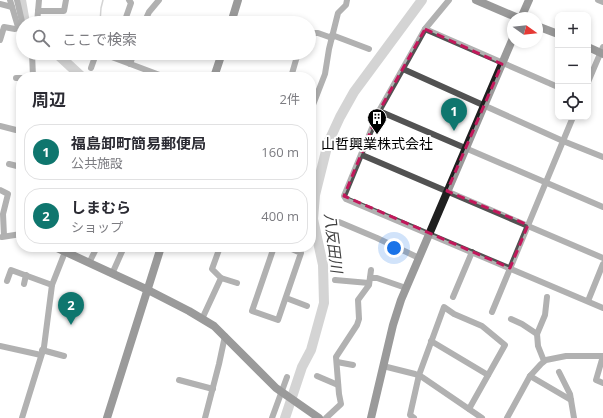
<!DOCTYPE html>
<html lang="ja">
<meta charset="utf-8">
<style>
:root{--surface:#fff;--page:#f7f7f7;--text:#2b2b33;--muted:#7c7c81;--line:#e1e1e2;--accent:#0f766e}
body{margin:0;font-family:"Open Sans","Noto Sans JP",sans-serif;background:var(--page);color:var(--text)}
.controls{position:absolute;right:12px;top:12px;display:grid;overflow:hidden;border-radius:8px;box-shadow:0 2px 6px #0003}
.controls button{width:36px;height:36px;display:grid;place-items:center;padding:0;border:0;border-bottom:1px solid var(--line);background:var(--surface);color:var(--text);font:20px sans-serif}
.compass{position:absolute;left:507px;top:12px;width:36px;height:36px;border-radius:50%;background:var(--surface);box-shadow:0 2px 6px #0003;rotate:105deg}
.you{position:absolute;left:394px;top:248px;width:14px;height:14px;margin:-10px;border:3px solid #fff;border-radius:50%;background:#1a73e8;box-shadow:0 0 0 6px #1a73e833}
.badge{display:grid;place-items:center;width:26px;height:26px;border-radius:50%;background:var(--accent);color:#fff;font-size:13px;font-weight:700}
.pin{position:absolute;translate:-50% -33px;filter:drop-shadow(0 1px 2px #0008)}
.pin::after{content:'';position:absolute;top:21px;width:14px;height:12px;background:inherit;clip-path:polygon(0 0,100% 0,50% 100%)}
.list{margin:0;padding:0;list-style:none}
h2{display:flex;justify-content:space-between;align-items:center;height:52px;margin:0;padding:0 16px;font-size:17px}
h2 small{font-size:13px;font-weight:400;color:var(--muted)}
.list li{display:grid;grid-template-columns:26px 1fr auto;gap:12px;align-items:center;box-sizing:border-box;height:56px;margin:0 8px 8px;padding:0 8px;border:1px solid var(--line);border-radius:16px}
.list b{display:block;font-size:15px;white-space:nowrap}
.list p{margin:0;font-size:13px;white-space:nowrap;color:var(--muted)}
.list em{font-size:13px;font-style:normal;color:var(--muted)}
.icon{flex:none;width:22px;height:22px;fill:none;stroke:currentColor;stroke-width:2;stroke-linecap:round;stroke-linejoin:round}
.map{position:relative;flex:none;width:603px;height:418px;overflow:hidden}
.search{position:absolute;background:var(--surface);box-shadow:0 2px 6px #0003;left:16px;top:16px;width:300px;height:44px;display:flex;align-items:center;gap:10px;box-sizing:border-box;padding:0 14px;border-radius:22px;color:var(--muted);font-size:15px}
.panel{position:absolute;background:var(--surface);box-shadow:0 2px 6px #0003;left:16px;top:72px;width:300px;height:180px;border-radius:16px}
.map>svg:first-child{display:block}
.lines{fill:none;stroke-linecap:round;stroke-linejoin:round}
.stream{stroke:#a0a0a0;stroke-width:1.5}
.river{stroke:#a0a0a0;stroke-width:10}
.street{stroke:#525252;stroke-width:6}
.secondary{stroke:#1f1f1f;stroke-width:8}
.marked{fill:none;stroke:#c2185b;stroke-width:3;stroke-dasharray:8 5;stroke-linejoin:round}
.labels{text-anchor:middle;stroke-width:4;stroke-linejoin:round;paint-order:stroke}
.poi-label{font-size:14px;fill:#000;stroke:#fff}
.water-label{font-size:15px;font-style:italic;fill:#414141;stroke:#fff}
</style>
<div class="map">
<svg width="603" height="418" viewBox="0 0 603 418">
<rect width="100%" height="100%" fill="#fff"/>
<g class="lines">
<g class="stream">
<path d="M 82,23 L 94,21 L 100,22 L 101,8 L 103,0"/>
<path d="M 57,53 L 58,53"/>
</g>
<g class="river">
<path d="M 21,0 L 25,23"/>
<path d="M 56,53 L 82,77"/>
<path d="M 285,418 L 302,367 L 311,350 L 324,303 L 323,265 L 313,219 L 315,195 L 328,143 L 340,117 L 354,92 L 422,0"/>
</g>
<g class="street">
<path d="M 10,0 L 18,27 L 23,33"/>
<path d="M 17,0 L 23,26"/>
<path d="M 449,0 L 425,29 L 379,111 L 344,196 L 346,199 L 603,308"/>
<path d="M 598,0 L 603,2"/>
<path d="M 0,4 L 12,7"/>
<path d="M 38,11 L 64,11 L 66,0"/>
<path d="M 37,23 L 39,0"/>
<path d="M 124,23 L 131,3 L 129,0"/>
<path d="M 144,23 L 149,12 L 159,0"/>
<path d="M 425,29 L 558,87"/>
<path d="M 309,33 L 318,33 L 332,38"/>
<path d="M 332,35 L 369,49"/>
<path d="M 0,40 L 4,27 L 15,29 L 18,28"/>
<path d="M 32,53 L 33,77"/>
<path d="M 289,53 L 297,56"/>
<path d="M 130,64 L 134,53"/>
<path d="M 91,68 L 96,54 L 109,56 L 165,77"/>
<path d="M 403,69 L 563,141 L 603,157"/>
<path d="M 268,76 L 273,77"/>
<path d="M 291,77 L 298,53"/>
<path d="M 16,78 L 21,78"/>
<path d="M 588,82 L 603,47"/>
<path d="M 311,110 L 325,74 L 329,49 L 338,13 L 346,5 L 347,0"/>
<path d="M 379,111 L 603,207"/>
<path d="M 0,126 L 16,130"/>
<path d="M 362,155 L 603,258"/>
<path d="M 9,164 L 21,167"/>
<path d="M 0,190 L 8,194 L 3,214 L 4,236"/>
<path d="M 339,222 L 377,238 L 419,258"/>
<path d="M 2,237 L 21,234"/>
<path d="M 274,247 L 252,311 L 278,320 L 301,253 L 287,247"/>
<path d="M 89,263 L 97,247"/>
<path d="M 112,274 L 124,247"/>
<path d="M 221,278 L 237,283"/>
<path d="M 370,278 L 377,278 L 406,288"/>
<path d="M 335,280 L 369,283"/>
<path d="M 7,281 L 11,270 L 52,285"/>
<path d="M 24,284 L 26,275"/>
<path d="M 453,297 L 472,252"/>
<path d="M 286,298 L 307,306"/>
<path d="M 588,301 L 603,264"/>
<path d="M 492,312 L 573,117"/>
<path d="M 202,319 L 221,278 L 212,269 L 220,247"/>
<path d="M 511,319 L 522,324 L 537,334 L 538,346 L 544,361"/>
<path d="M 537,334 L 545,315 L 547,297"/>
<path d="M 431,341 L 488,375"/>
<path d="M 0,346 L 41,355"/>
<path d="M 42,350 L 64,356"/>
<path d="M 337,362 L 353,365"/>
<path d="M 383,366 L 415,374 L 422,377 L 482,418"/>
<path d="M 559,372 L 570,394 L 574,418"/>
<path d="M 317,376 L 338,385"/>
<path d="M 530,376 L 571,400"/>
<path d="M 179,380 L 213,389"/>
<path d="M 22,418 L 44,347 L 52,285 L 65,252"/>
<path d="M 205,418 L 219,364 L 225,336"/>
<path d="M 272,418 L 287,377"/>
<path d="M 326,418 L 341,404 L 339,394 L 336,357 L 357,325 L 359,319 L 358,300 L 369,285 L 371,270"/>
<path d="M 414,418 L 410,415 L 419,375 L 444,307 L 454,314 L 482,326 L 505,345 L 469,409"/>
<path d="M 507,418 L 530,376 L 541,364 L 546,360 L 566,356 L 603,356 L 596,380 L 603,383"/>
</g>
<g class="secondary">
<path d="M 476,0 L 518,18"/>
<path d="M 521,18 L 529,0"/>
<path d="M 231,23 L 238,0"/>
<path d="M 537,26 L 558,34"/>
<path d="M 588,47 L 603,54"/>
<path d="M 214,77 L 222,53"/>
<path d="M 55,247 L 148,290 L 189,311 L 214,326 L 276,388 L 319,418"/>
<path d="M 107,418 L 161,247"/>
<path d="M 371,418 L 393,325 L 401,300 L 513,38"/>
</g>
</g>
<path d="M0 0H603V418H0ZM 425,29 L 502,64 L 447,191 L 528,225 L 510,268 L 344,196 L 379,111 Z" fill="#fff" fill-opacity=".55" fill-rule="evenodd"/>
<path class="marked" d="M 425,29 L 502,64 L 447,191 L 528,225 L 510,268 L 344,196 L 379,111 Z"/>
<defs>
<g id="building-pin" transform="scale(1)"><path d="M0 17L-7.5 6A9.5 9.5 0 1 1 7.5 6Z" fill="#000" stroke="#fff"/><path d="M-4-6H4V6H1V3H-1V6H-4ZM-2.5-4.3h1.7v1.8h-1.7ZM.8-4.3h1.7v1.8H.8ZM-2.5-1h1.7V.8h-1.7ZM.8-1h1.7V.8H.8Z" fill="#fff"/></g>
</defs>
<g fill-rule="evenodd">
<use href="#building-pin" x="377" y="118"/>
</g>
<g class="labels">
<g class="poi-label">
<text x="377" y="149">山哲興業株式会社</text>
</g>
<g class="water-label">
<text transform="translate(333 243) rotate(83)" y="5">八反田川</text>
</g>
</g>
</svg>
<div class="controls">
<button>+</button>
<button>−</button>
<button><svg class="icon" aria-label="locate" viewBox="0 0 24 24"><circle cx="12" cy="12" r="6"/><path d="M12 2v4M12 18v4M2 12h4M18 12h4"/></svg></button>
</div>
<svg class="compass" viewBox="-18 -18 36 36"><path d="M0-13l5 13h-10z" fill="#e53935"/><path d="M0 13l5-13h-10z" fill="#7c7c81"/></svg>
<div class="you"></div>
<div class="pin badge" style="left:454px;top:131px">1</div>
<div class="pin badge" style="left:71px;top:325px">2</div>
<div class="search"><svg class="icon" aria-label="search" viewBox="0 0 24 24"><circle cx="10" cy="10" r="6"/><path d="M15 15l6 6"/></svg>ここで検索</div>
<section class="panel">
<h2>周辺<small>2件</small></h2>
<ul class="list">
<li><span class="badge">1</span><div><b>福島卸町簡易郵便局</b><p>公共施設</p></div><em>160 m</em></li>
<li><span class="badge">2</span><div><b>しまむら</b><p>ショップ</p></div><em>400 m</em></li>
</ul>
</section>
</div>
